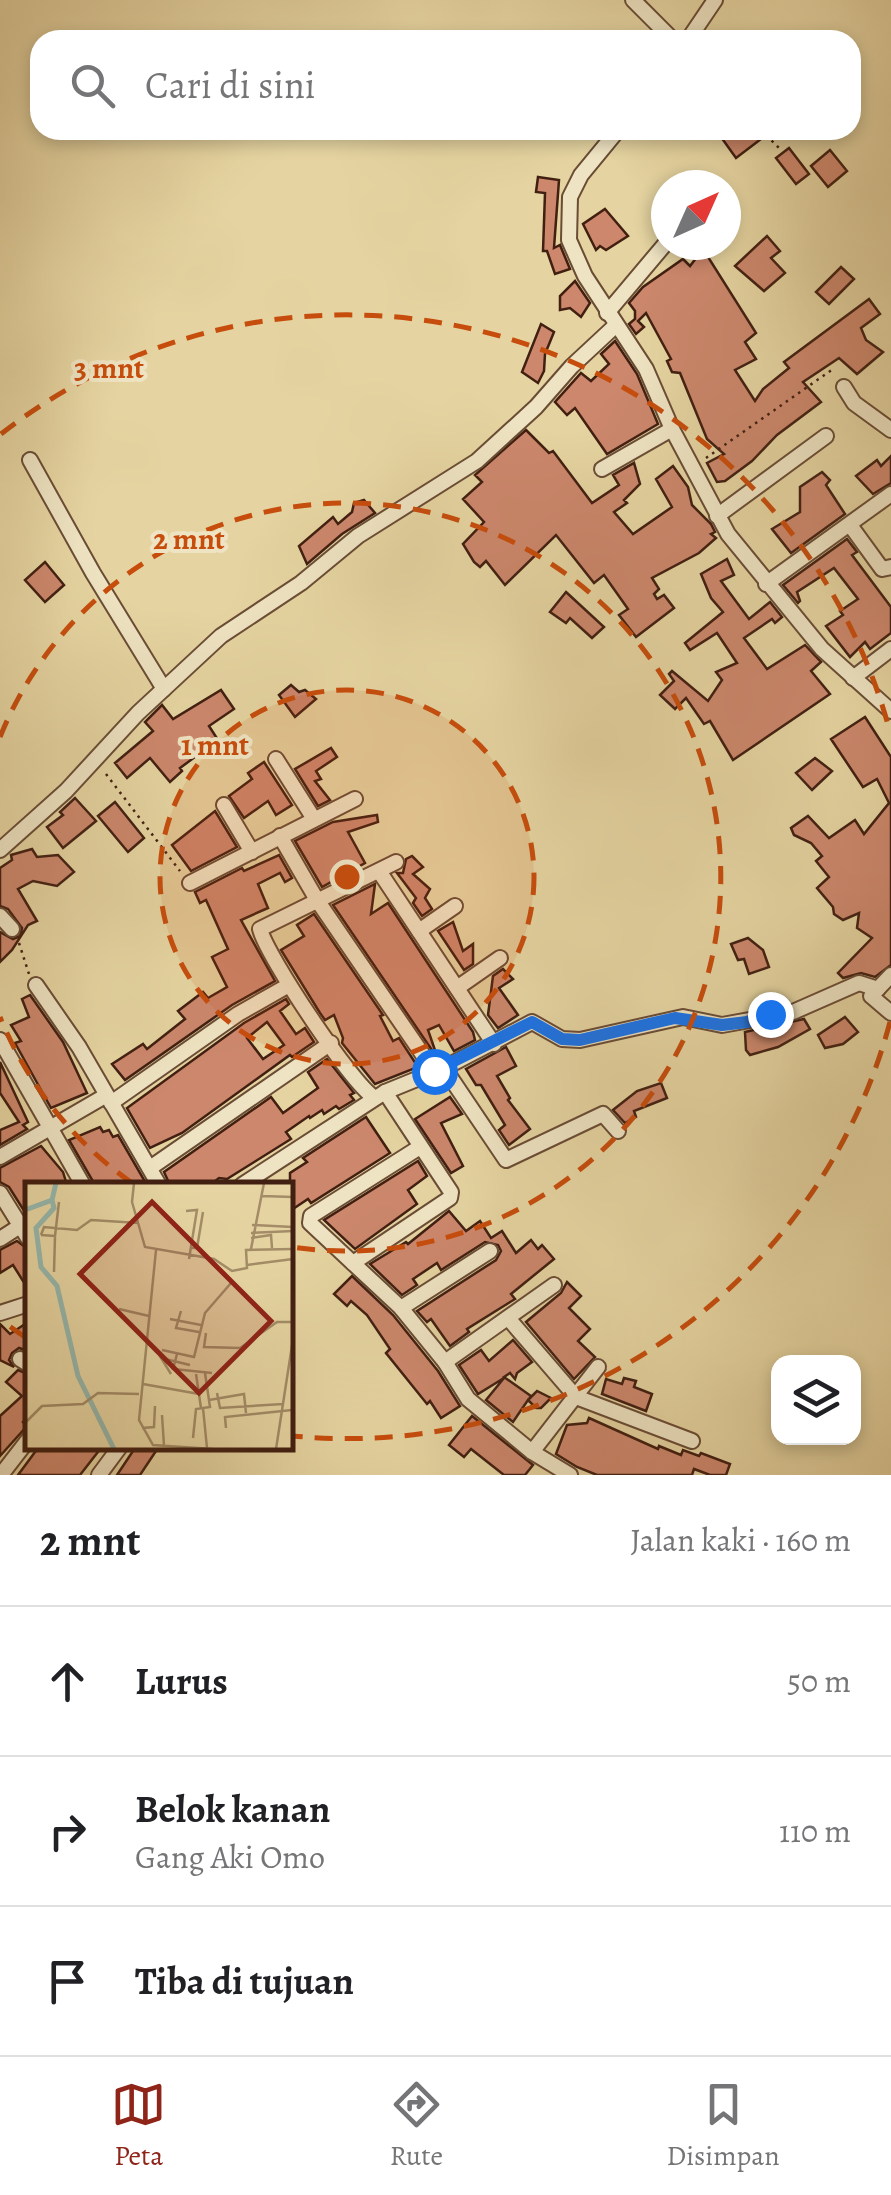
<!DOCTYPE html>
<html lang="id">
<meta charset="utf-8">
<style>
:root{--surface:#fff;--page:#f6f6f6;--text:#202124;--muted:#757577;--line:#e0e0e0;--accent:#8f2418}
body{margin:0;font-family:Alegreya,serif;background:var(--page);color:var(--text)}
.controls{position:absolute;right:30px;bottom:30px;display:grid;overflow:hidden;border-radius:20px;box-shadow:0 5px 15px #0003}
.controls button{width:90px;height:90px;display:grid;place-items:center;padding:0;border:0;border-bottom:2px solid var(--line);background:var(--surface);color:var(--text);font:50px sans-serif}
.compass{position:absolute;left:651px;top:170px;width:90px;height:90px;border-radius:50%;background:var(--surface);box-shadow:0 5px 15px #0003;rotate:45deg}
.stop{position:absolute;width:30px;height:30px;margin:-22px;border:8px solid #1a73e8;border-radius:50%;background:#fff}
.stop.end{background:#1a73e8;border-color:#fff;box-shadow:0 2px 10px #0008}
.list{margin:0;padding:0;list-style:none}
h2{display:flex;justify-content:space-between;align-items:center;height:130px;margin:0;padding:0 40px;font-size:42px}
h2 small{font-size:32px;font-weight:400;color:var(--muted)}
.list li{display:grid;grid-template-columns:65px 1fr auto;gap:30px;align-items:center;box-sizing:border-box;height:150px;padding:0 40px;border-top:2px solid var(--line)}
.list b{display:block;font-size:38px;white-space:nowrap}
.list p{margin:0;font-size:32px;white-space:nowrap;color:var(--muted)}
.list em{font-size:32px;font-style:normal;color:var(--muted)}
.icon{flex:none;width:55px;height:55px;fill:none;stroke:currentColor;stroke-width:2;stroke-linecap:round;stroke-linejoin:round}
.map{position:relative;flex:none;width:891px;height:1475px;overflow:hidden}
.search{position:absolute;background:var(--surface);box-shadow:0 5px 15px #0003;left:30px;right:30px;top:30px;height:110px;display:flex;align-items:center;gap:25px;box-sizing:border-box;padding:0 35px;border-radius:30px;color:var(--muted);font-size:38px}
.sheet{height:580px;background:var(--surface)}
nav{display:flex;justify-content:space-around;align-items:center;box-sizing:border-box;height:140px;border-top:2px solid var(--line);background:var(--surface);font-size:28px;color:var(--muted)}
nav a{display:grid;justify-items:center;gap:5px}
nav .on{color:var(--accent)}
.map>svg:first-child{display:block}
.building{fill:#cc876c;stroke:#411f11;stroke-width:2.5;fill-rule:evenodd}
.lines{fill:none;stroke-linecap:round;stroke-linejoin:round}
.street-casing{stroke:#6a4c35;stroke-width:18}
.path{stroke:#411f11;stroke-width:2.5;stroke-dasharray:2.5 5;stroke-linecap:butt}
.street{stroke:#eee3c2;stroke-width:14}
.route{stroke:#1a73e8;stroke-width:12}
.ring{fill:none;stroke:#c74d0d;stroke-width:5;stroke-dasharray:18 12}
.inset-river{fill:none;stroke:#96b7ab;stroke-width:5}
.inset-road{fill:none;stroke:#a38c67;stroke-width:2.5}
.view{fill:#8f2418;fill-opacity:0.15;stroke:#8f2418;stroke-width:5}
.inset-edge{fill:none;stroke:#411f11;stroke-width:5}
.centre{fill:#c74d0d;stroke:#eee3c2;stroke-width:5}
.ring-label{font-size:30px;text-anchor:middle;font-weight:bold;fill:#c74d0d;stroke:#eee3c2;stroke-width:8;stroke-linejoin:round;paint-order:stroke}
</style>
<div class="map">
<svg width="891" height="1475" viewBox="0 0 891 1475">
<rect width="100%" height="100%" fill="#e5d4a1"/>
<filter id="stains"><feTurbulence type="fractalNoise" baseFrequency=".002" numOctaves="4"/><feColorMatrix values="0 0 0 0 .2 0 0 0 0 .09 0 0 0 0 .02 0 0 0 .5 -.17"/></filter>
<radialGradient id="worn" r=".72"><stop offset=".6" stop-color="#630" stop-opacity="0"/><stop offset="1" stop-color="#630" stop-opacity=".3"/></radialGradient>
<g class="building">
<path d="M 716,130 L 755,130 L 761,139 L 736,158 Z"/>
<path d="M 789,148 L 809,174 L 796,184 L 776,158 Z"/>
<path d="M 830,150 L 847,171 L 828,187 L 811,166 Z"/>
<path d="M 538,177 L 559,180 L 554,248 L 560,245 L 570,269 L 555,274 L 547,251 L 543,251 L 545,193 L 536,192 Z"/>
<path d="M 605,209 L 628,236 L 606,250 L 600,246 L 596,250 L 583,224 Z"/>
<path d="M 767,236 L 780,251 L 771,258 L 785,273 L 764,291 L 735,266 Z"/>
<path d="M 703,249 L 756,333 L 745,342 L 756,359 L 735,370 L 755,401 L 763,389 L 789,368 L 784,362 L 869,299 L 880,314 L 861,328 L 866,340 L 883,352 L 857,374 L 839,358 L 803,382 L 821,402 L 777,435 L 752,461 L 725,481 L 717,482 L 707,463 L 724,454 L 707,439 L 680,373 L 672,372 L 667,361 L 671,359 L 646,313 L 638,321 L 644,327 L 636,334 L 629,324 L 635,319 L 635,311 L 629,303 L 643,287 L 683,259 L 690,266 Z"/>
<path d="M 841,267 L 854,279 L 829,304 L 816,292 Z"/>
<path d="M 575,281 L 590,303 L 581,317 L 570,308 L 560,310 L 560,296 Z"/>
<path d="M 541,324 L 554,332 L 545,354 L 544,371 L 538,383 L 522,372 Z"/>
<path d="M 615,341 L 637,374 L 658,424 L 607,454 L 575,408 L 567,415 L 555,402 L 581,373 L 591,381 L 609,364 L 601,354 Z"/>
<path d="M 526,430 L 549,453 L 553,451 L 592,503 L 619,485 L 613,475 L 634,463 L 640,484 L 624,500 L 627,503 L 614,512 L 633,534 L 672,507 L 656,479 L 673,466 L 688,487 L 692,505 L 711,524 L 715,532 L 711,534 L 716,538 L 699,553 L 652,578 L 659,589 L 654,594 L 657,599 L 664,595 L 674,608 L 636,637 L 619,615 L 628,609 L 604,575 L 594,583 L 556,535 L 505,585 L 486,561 L 480,567 L 474,562 L 463,544 L 484,522 L 463,499 L 482,482 L 475,475 Z"/>
<path d="M 891,456 L 891,483 L 873,494 L 856,476 L 877,460 L 881,466 Z"/>
<path d="M 822,472 L 830,480 L 826,485 L 845,514 L 791,553 L 772,529 L 800,512 L 800,487 Z"/>
<path d="M 364,500 L 375,513 L 342,534 L 307,564 L 299,546 L 333,517 L 338,524 L 352,512 L 354,503 Z"/>
<path d="M 847,539 L 857,552 L 852,555 L 891,607 L 891,633 L 870,649 L 865,642 L 850,657 L 826,626 L 843,615 L 840,611 L 858,599 L 834,568 L 797,592 L 800,601 L 798,603 L 783,585 Z"/>
<path d="M 727,559 L 734,575 L 721,581 L 749,619 L 770,602 L 782,617 L 775,623 L 772,619 L 744,638 L 767,669 L 805,645 L 821,662 L 811,671 L 830,694 L 733,760 L 710,721 L 704,724 L 686,698 L 675,709 L 660,695 L 674,681 L 669,674 L 672,671 L 708,701 L 722,680 L 716,672 L 737,663 L 717,633 L 690,650 L 685,643 L 723,612 L 711,598 L 701,574 Z"/>
<path d="M 45,562 L 64,585 L 45,602 L 25,580 Z"/>
<path d="M 566,592 L 604,627 L 592,638 L 570,618 L 566,623 L 550,612 Z"/>
<path d="M 291,685 L 299,692 L 305,690 L 316,699 L 295,717 L 279,695 Z"/>
<path d="M 221,690 L 234,709 L 209,726 L 218,740 L 180,768 L 182,771 L 170,782 L 150,758 L 127,778 L 115,763 L 153,731 L 145,722 L 162,705 L 173,719 Z"/>
<path d="M 865,717 L 891,757 L 891,965 L 875,977 L 861,973 L 843,978 L 838,973 L 872,938 L 857,928 L 859,913 L 843,920 L 834,914 L 833,907 L 817,888 L 829,877 L 816,861 L 822,856 L 811,843 L 794,835 L 791,828 L 808,816 L 829,838 L 855,820 L 864,834 L 889,803 L 877,779 L 863,787 L 831,739 Z"/>
<path d="M 331,748 L 337,757 L 316,771 L 321,779 L 315,781 L 330,800 L 318,806 L 295,769 Z"/>
<path d="M 815,758 L 832,771 L 812,790 L 796,773 Z"/>
<path d="M 264,762 L 292,805 L 276,815 L 268,801 L 244,818 L 229,796 L 252,779 L 248,773 Z"/>
<path d="M 75,798 L 96,821 L 63,848 L 47,827 L 63,815 L 60,812 Z"/>
<path d="M 115,802 L 144,838 L 128,852 L 98,816 Z"/>
<path d="M 215,811 L 237,847 L 191,871 L 172,845 Z"/>
<path d="M 377,815 L 378,822 L 348,832 L 365,863 L 322,887 L 295,841 L 333,822 Z"/>
<path d="M 32,849 L 37,857 L 58,855 L 74,872 L 57,886 L 33,881 L 18,889 L 37,921 L 28,925 L 12,950 L 0,962 L 0,932 L 13,939 L 20,936 L 22,928 L 8,909 L 0,906 L 0,868 L 12,860 L 11,855 Z"/>
<path d="M 279,855 L 292,878 L 285,882 L 280,873 L 258,884 L 268,908 L 241,920 L 275,981 L 232,1005 L 125,1080 L 112,1064 L 143,1044 L 147,1049 L 185,1019 L 178,1011 L 203,992 L 208,998 L 227,987 L 212,957 L 228,949 L 206,900 L 200,903 L 195,892 L 242,868 L 244,871 Z"/>
<path d="M 412,856 L 423,867 L 413,874 L 430,889 L 425,898 L 432,909 L 422,916 L 413,903 L 416,898 L 397,873 L 403,873 L 406,859 Z"/>
<path d="M 375,884 L 371,914 L 388,903 L 473,1032 L 475,1040 L 454,1051 L 439,1025 L 428,1030 L 438,1059 L 333,905 Z"/>
<path d="M 314,914 L 383,1015 L 380,1016 L 393,1041 L 399,1038 L 418,1067 L 375,1084 L 342,1043 L 343,1038 L 334,1015 L 325,1020 L 320,1013 L 281,950 L 304,936 L 297,925 Z"/>
<path d="M 453,922 L 463,951 L 473,944 L 473,964 L 464,970 L 438,931 Z"/>
<path d="M 748,938 L 763,950 L 769,967 L 749,974 L 744,959 L 738,960 L 731,944 Z"/>
<path d="M 503,969 L 513,979 L 499,988 L 518,1015 L 498,1028 L 488,1015 L 493,976 Z"/>
<path d="M 30,995 L 63,1042 L 87,1093 L 51,1108 L 15,1043 L 21,1041 L 11,1025 L 29,1017 L 22,999 Z"/>
<path d="M 286,999 L 289,1004 L 280,1011 L 296,1034 L 305,1028 L 314,1042 L 292,1057 L 290,1055 L 182,1133 L 150,1148 L 127,1108 L 244,1023 ZM 267,1022 L 284,1045 L 263,1059 L 247,1038 Z"/>
<path d="M 845,1017 L 858,1032 L 843,1044 L 825,1048 L 818,1035 Z"/>
<path d="M 804,1019 L 810,1029 L 778,1047 L 750,1055 L 746,1050 L 745,1032 Z"/>
<path d="M 506,1047 L 516,1066 L 497,1076 L 510,1098 L 508,1100 L 530,1129 L 509,1145 L 499,1130 L 505,1125 L 481,1085 L 476,1085 L 466,1069 Z"/>
<path d="M 327,1059 L 354,1093 L 350,1095 L 354,1100 L 339,1109 L 336,1106 L 324,1114 L 322,1110 L 310,1118 L 309,1116 L 286,1132 L 291,1139 L 227,1179 L 219,1178 L 210,1185 L 170,1185 L 164,1172 L 271,1097 L 283,1113 L 318,1088 L 308,1072 Z"/>
<path d="M 0,1062 L 28,1122 L 23,1125 L 27,1129 L 0,1145 L 0,1130 L 19,1122 L 0,1093 Z"/>
<path d="M 661,1083 L 667,1098 L 634,1111 L 636,1117 L 625,1123 L 613,1110 L 637,1091 Z"/>
<path d="M 450,1097 L 462,1114 L 441,1123 L 463,1166 L 451,1173 L 415,1119 Z"/>
<path d="M 366,1117 L 390,1153 L 311,1203 L 308,1199 L 290,1211 L 290,1173 L 307,1162 L 303,1158 Z"/>
<path d="M 100,1127 L 103,1132 L 109,1130 L 113,1137 L 118,1135 L 147,1185 L 95,1185 L 69,1140 Z"/>
<path d="M 41,1146 L 63,1172 L 67,1185 L 28,1185 L 28,1217 L 9,1187 L 0,1182 L 0,1168 Z"/>
<path d="M 418,1161 L 427,1176 L 408,1190 L 417,1204 L 355,1249 L 324,1220 Z"/>
<path d="M 449,1211 L 466,1231 L 480,1221 L 491,1238 L 502,1231 L 516,1253 L 531,1240 L 538,1249 L 542,1245 L 554,1259 L 511,1294 L 515,1299 L 467,1329 L 469,1332 L 450,1346 L 431,1319 L 427,1322 L 417,1311 L 496,1260 L 501,1251 L 498,1245 L 485,1242 L 441,1270 L 437,1263 L 413,1279 L 417,1285 L 402,1295 L 370,1264 L 406,1242 L 408,1244 Z"/>
<path d="M 17,1241 L 28,1249 L 28,1289 L 13,1265 L 0,1273 L 0,1250 Z"/>
<path d="M 352,1276 L 393,1315 L 438,1371 L 460,1406 L 441,1418 L 430,1401 L 427,1404 L 386,1353 L 390,1349 L 367,1315 L 351,1301 L 347,1306 L 334,1294 Z"/>
<path d="M 567,1282 L 581,1296 L 569,1308 L 590,1329 L 578,1341 L 595,1357 L 574,1379 L 526,1322 L 561,1293 Z"/>
<path d="M 28,1322 L 28,1351 L 19,1348 L 12,1353 L 9,1360 L 14,1367 L 0,1360 L 0,1324 L 10,1334 Z"/>
<path d="M 513,1340 L 532,1362 L 517,1373 L 515,1379 L 510,1373 L 504,1377 L 531,1396 L 529,1399 L 537,1391 L 551,1398 L 541,1408 L 536,1408 L 528,1400 L 513,1422 L 486,1400 L 504,1378 L 478,1394 L 459,1365 L 481,1350 L 489,1361 Z"/>
<path d="M 18,1370 L 28,1374 L 28,1417 L 23,1422 L 27,1426 L 0,1456 L 0,1416 L 22,1396 L 6,1382 Z"/>
<path d="M 624,1378 L 636,1381 L 634,1387 L 652,1394 L 646,1411 L 602,1394 L 606,1379 L 622,1384 Z"/>
<path d="M 472,1416 L 533,1465 L 525,1475 L 504,1475 L 471,1449 L 464,1457 L 449,1445 Z"/>
<path d="M 589,1418 L 658,1449 L 659,1446 L 681,1455 L 683,1450 L 699,1456 L 701,1453 L 730,1464 L 726,1475 L 710,1475 L 694,1469 L 692,1475 L 597,1475 L 577,1467 L 556,1454 L 567,1425 L 587,1423 Z"/>
<path d="M 38,1448 L 101,1448 L 80,1475 L 18,1475 Z"/>
<path d="M 135,1448 L 158,1448 L 140,1475 L 117,1475 Z"/>
</g>
<g class="lines">
<g class="street-casing">
<g id="street">
<path d="M 633,0 L 673,40"/>
<path d="M 688,40 L 715,0"/>
<path d="M 618,130 L 581,175 L 570,197 L 569,240 L 585,276 L 646,369 L 672,429 L 728,534 L 822,649 L 891,711"/>
<path d="M 607,313 L 666,243"/>
<path d="M 844,387 L 854,403 L 891,430"/>
<path d="M 30,460 L 93,573 L 164,689"/>
<path d="M 602,469 L 672,429"/>
<path d="M 717,516 L 826,436"/>
<path d="M 850,525 L 882,569 L 891,567"/>
<path d="M 766,584 L 891,494"/>
<path d="M 853,678 L 891,649"/>
<path d="M 276,759 L 314,819"/>
<path d="M 224,805 L 252,852"/>
<path d="M 280,836 L 317,900 L 434,1071"/>
<path d="M 0,850 L 66,791 L 138,713 L 221,636 L 301,583 L 358,536 L 477,461 L 536,407 L 572,366 L 615,326"/>
<path d="M 379,871 L 494,1044"/>
<path d="M 190,883 L 355,799"/>
<path d="M 0,916 L 12,929"/>
<path d="M 419,931 L 455,906"/>
<path d="M 891,975 L 871,996 L 891,1013"/>
<path d="M 36,985 L 79,1047 L 159,1185"/>
<path d="M 457,988 L 500,958"/>
<path d="M 0,1040 L 83,1185"/>
<path d="M 444,1068 L 506,1160 L 603,1114 L 618,1131"/>
<path d="M 375,1098 C 353,1086 266,955 260,929 L 396,862"/>
<path d="M 111,1103 L 238,1014 L 289,985"/>
<path d="M 420,1147 L 311,1216 L 310,1223 L 401,1308 L 445,1362 L 468,1399 L 532,1452 L 570,1475"/>
<path d="M 0,1157 L 105,1096"/>
<path d="M 150,1168 L 331,1043"/>
<path d="M 242,1185 L 385,1092 L 444,1068 L 532,1022 L 562,1039 L 580,1040 L 683,1017 L 722,1025 L 793,1012 L 859,983 L 878,989"/>
<path d="M 0,1193 L 28,1238"/>
<path d="M 0,1239 L 20,1226"/>
<path d="M 353,1263 L 450,1198 L 451,1192 L 385,1092"/>
<path d="M 401,1308 L 490,1251"/>
<path d="M 0,1313 L 28,1304"/>
<path d="M 508,1318 L 576,1397 L 692,1441"/>
<path d="M 20,1359 L 28,1364"/>
<path d="M 445,1362 L 554,1285"/>
<path d="M 532,1452 L 598,1367"/>
<path d="M 1,1475 L 28,1440"/>
<path d="M 99,1475 L 119,1448"/>
</g>
</g>
<g class="path">
<path d="M 761,130 L 780,149"/>
<path d="M 706,458 L 833,369"/>
<path d="M 106,774 L 180,871"/>
<path d="M 19,943 L 29,974"/>
</g>
<use href="#street" class="street"/>
</g>
<g class="lines">
<path class="route" d="M 434,1071 L 532,1022 L 562,1039 L 580,1040 L 675,1018 L 722,1025 L 747,1022 L 770,1014"/>
</g>
<circle cx="347" cy="877" r="187" fill="#c74d0d" fill-opacity=".12"/>
<g class="ring">
<circle cx="347" cy="877" r="187"/>
<path d="M132 1183A374 374 0 0 1 0 1017M0 737A374 374 0 1 1 292 1247"/>
<path d="M890 1022A562 562 0 0 1 293 1436M25 1337A562 562 0 0 1 1 1320M1 434A562 562 0 0 1 890 732"/>
</g>
<g transform="translate(25 1182)">
<rect width="268" height="268" fill="#e5d4a1"/>
<path class="inset-river" d="M 27,18 L 29,26 L 11,46 L 16,85 L 32,104 L 53,194 L 89,267M 0,28 L 27,18 L 31,1"/>
<path class="inset-road" d="M 109,1 L 107,20 L 120,65 L 189,77 L 207,89 L 222,86 L 221,68 L 268,67M 237,14 L 268,15M 161,29 L 172,28 L 164,77M 227,43 L 268,45M 226,51 L 268,49M 16,53 L 19,45 L 52,48 L 66,38 L 114,41M 16,53 L 30,54 L 34,20M 226,56 L 246,53 L 247,66M 166,66 L 172,66 L 178,30M 226,67 L 239,1M 131,68 L 114,238 L 128,263 L 188,267M 222,83 L 268,77M 29,90 L 30,54M 94,127 L 124,134M 156,129 L 151,146 L 174,150M 145,137 L 176,143M 181,151 L 179,165 L 215,166 L 252,140 L 268,140M 137,168 L 169,175 L 180,131 L 206,101M 152,172 L 148,187 L 187,191M 146,192 L 136,176 L 165,183M 171,192 L 176,226M 118,202 L 174,212M 192,211 L 195,226 L 258,222M 184,218 L 219,212 L 221,231M 178,226 L 182,266M 137,233 L 139,264M 0,241 L 17,224 L 58,222 L 73,211 L 114,212M 117,246 L 129,245 L 130,224M 201,246 L 200,235 L 267,228M 168,256 L 171,227 L 185,225 L 180,191M 251,267 L 268,157"/>
<path class="view" d="M 127,20 L 246,139 L 174,211 L 55,92 Z"/>
<rect width="268" height="268" class="inset-edge"/>
</g>
<circle cx="347" cy="877" r="15" class="centre"/>
<g class="ring-label">
<text x="109" y="378">3 mnt</text>
<text x="189" y="549">2 mnt</text>
<text x="215" y="755">1 mnt</text>
</g>
<rect width="100%" height="100%" filter="url(#stains)"/>
<rect width="100%" height="100%" fill="url(#worn)"/>
</svg>
<div class="controls">
<button><svg class="icon" aria-label="layers" viewBox="0 0 24 24"><path d="M12 4l9 5-9 5-9-5zM3 14l9 5 9-5"/></svg></button>
</div>
<svg class="compass" viewBox="-18 -18 36 36"><path d="M0-13l5 13h-10z" fill="#e53935"/><path d="M0 13l5-13h-10z" fill="#757577"/></svg>
<div class="stop" style="left:434px;top:1071px"></div>
<div class="stop end" style="left:770px;top:1014px"></div>
<div class="search"><svg class="icon" aria-label="search" viewBox="0 0 24 24"><circle cx="10" cy="10" r="6"/><path d="M15 15l6 6"/></svg>Cari di sini</div>
</div>
<section class="sheet">
<h2>2 mnt<small>Jalan kaki · 160 m</small></h2>
<ul class="list">
<li><svg class="icon" aria-label="ahead" viewBox="0 0 24 24"><path d="M12 20V5M6 11l6-6 6 6"/></svg><div><b>Lurus</b></div><em>50 m</em></li>
<li><svg class="icon" aria-label="right" viewBox="0 0 24 24"><path d="M7 20v-9h11M14 6l5 5-5 5"/></svg><div><b>Belok kanan</b><p>Gang Aki Omo</p></div><em>110 m</em></li>
<li><svg class="icon" aria-label="arrive" viewBox="0 0 24 24"><path d="M6 21V4h12l-3 4 3 4H6"/></svg><div><b>Tiba di tujuan</b></div></li>
</ul>
</section>
<nav>
<a class="on"><svg class="icon" aria-label="map" viewBox="0 0 24 24"><path d="M3 6l6-2 6 2 6-2v14l-6 2-6-2-6 2zM9 4v14M15 6v14"/></svg>Peta</a>
<a><svg class="icon" aria-label="directions" viewBox="0 0 24 24"><path d="M12 3l9 9-9 9-9-9zM9 14v-3h6M13 9l2 2-2 2"/></svg>Rute</a>
<a><svg class="icon" aria-label="saved" viewBox="0 0 24 24"><path d="M7 4h10v16l-5-4-5 4z"/></svg>Disimpan</a>
</nav>
